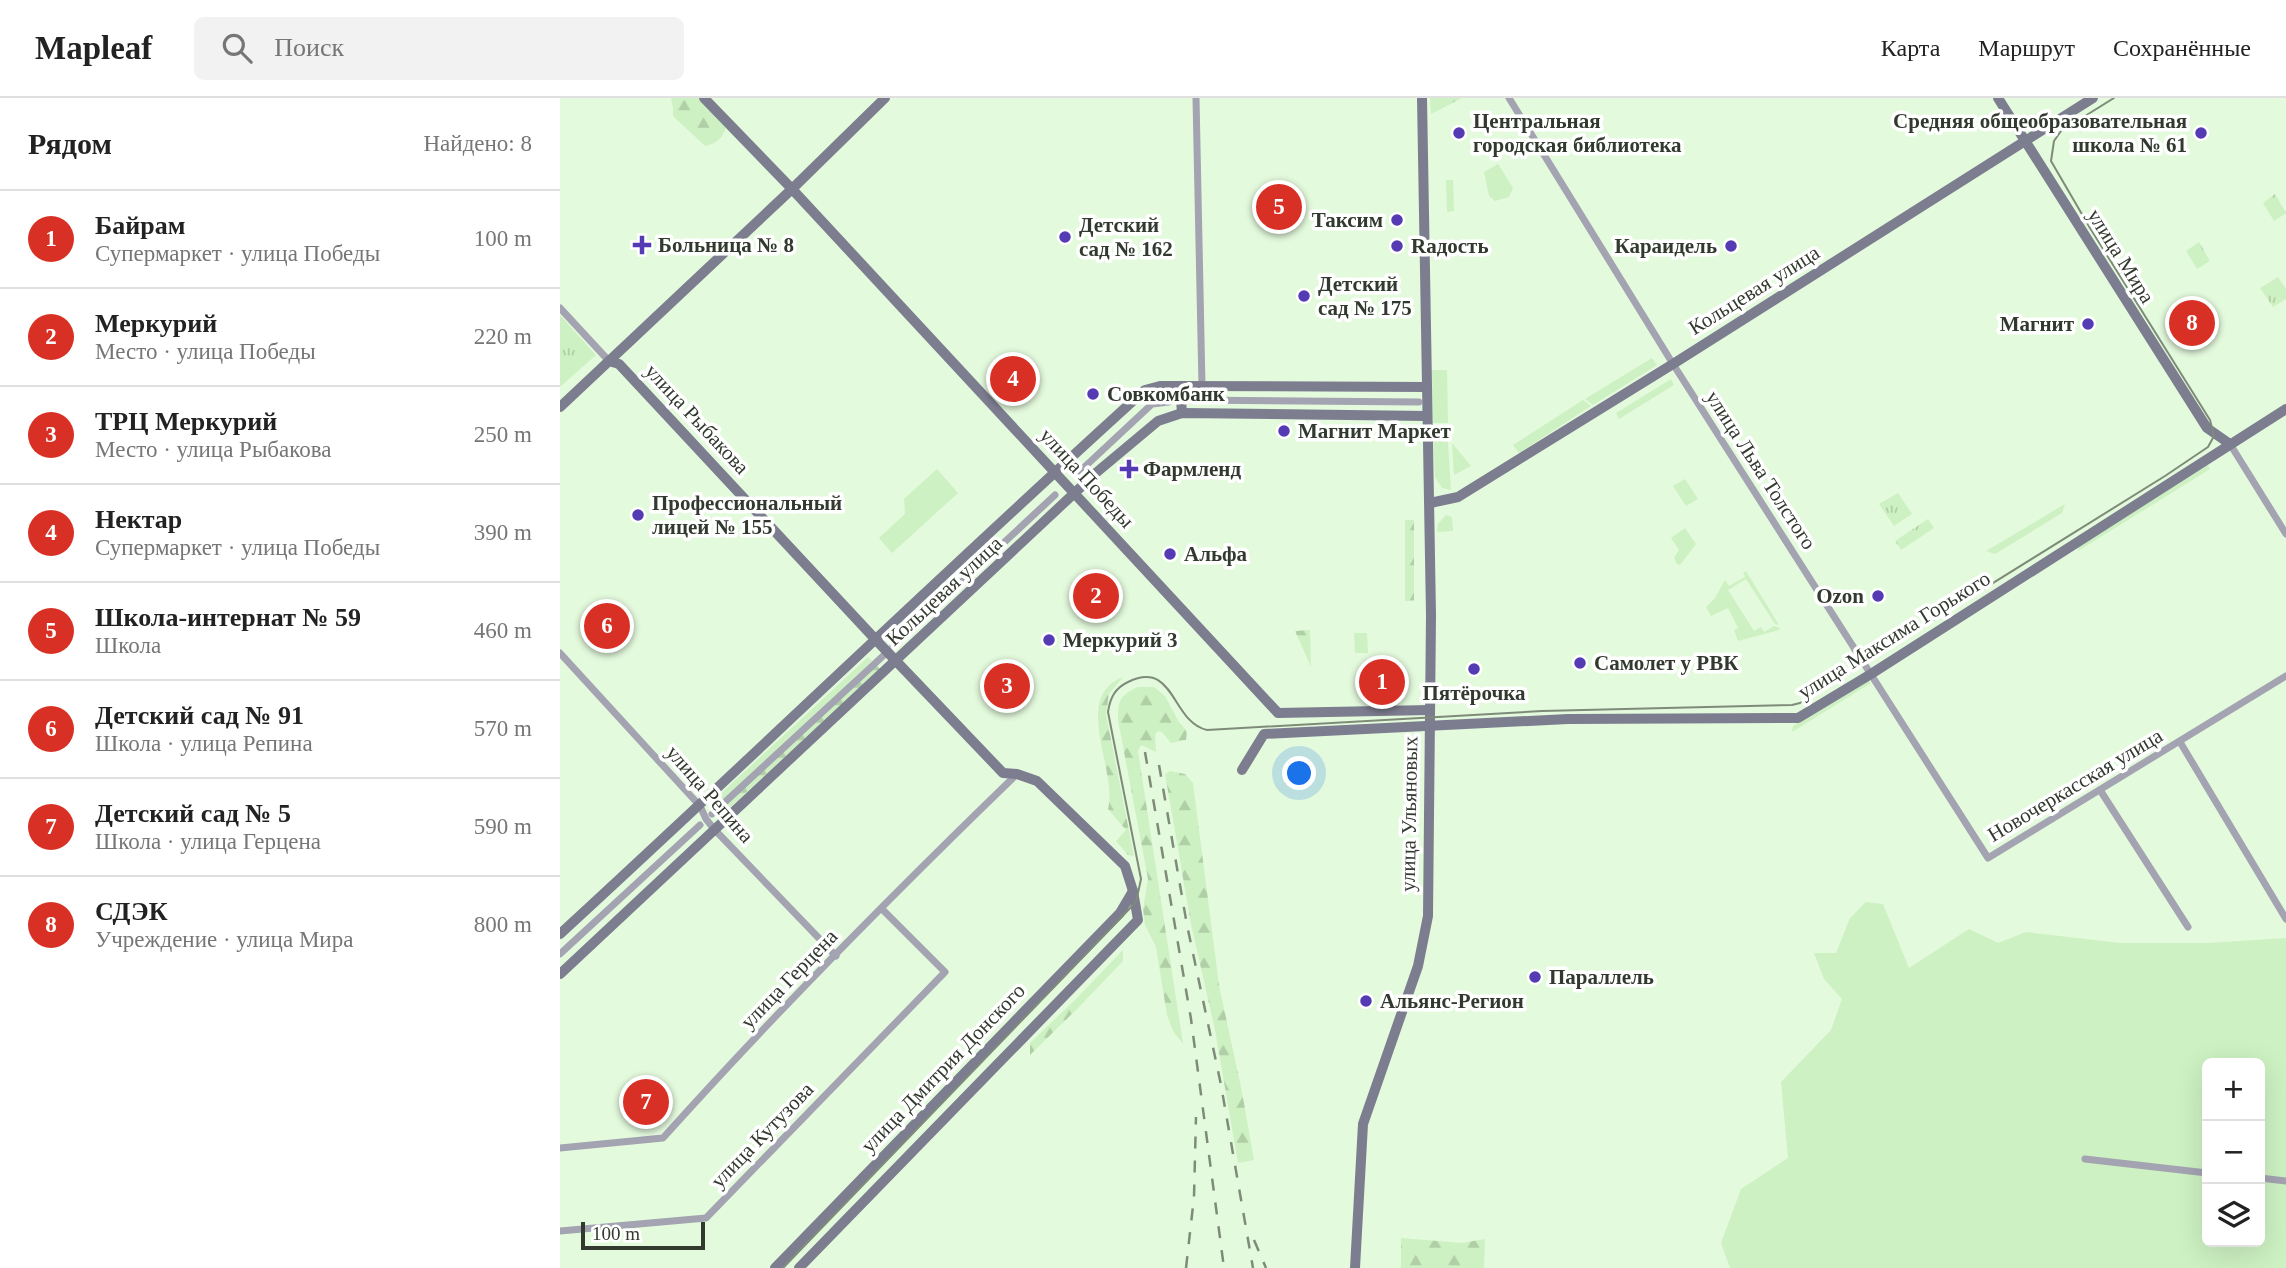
<!DOCTYPE html>
<html lang="ru">
<meta charset="utf-8">
<style>
:root{--surface:#fff;--page:#f2f2f2;--text:#222;--muted:#767676;--line:#e0e0e0;--accent:#d93025}
body{margin:0;font-family:Georgia,serif;background:var(--page);color:var(--text)}
.controls{position:absolute;right:21px;bottom:21px;display:grid;overflow:hidden;border-radius:10px;box-shadow:0 7px 28px #0002}
.controls button{width:63px;height:63px;display:grid;place-items:center;padding:0;border:0;border-bottom:2px solid var(--line);background:var(--surface);color:var(--text);font:35px sans-serif}
.scale{position:absolute;left:21px;bottom:18px;width:124px;box-sizing:border-box;padding-left:7px;border:4px solid #323a2f;border-top:0;font-size:19px;line-height:24px;white-space:nowrap;color:#323a2f;-webkit-text-stroke:5px #fff;paint-order:stroke}
.you{position:absolute;left:740px;top:676px;width:24px;height:24px;margin:-18px;border:5px solid #fff;border-radius:50%;background:#1a73e8;box-shadow:0 0 0 10px #1a73e833}
.badge{display:grid;place-items:center;width:46px;height:46px;border-radius:50%;background:var(--accent);color:#fff;font-size:23px;font-weight:700}
.pin{position:absolute;translate:-50% -50%;border:4px solid #fff;box-shadow:0 2px 7px #0006}
.list{margin:0;padding:0;list-style:none}
h2{display:flex;justify-content:space-between;align-items:center;height:91px;margin:0;padding:0 28px;font-size:30px}
h2 small{font-size:23px;font-weight:400;color:var(--muted)}
.list li{display:grid;grid-template-columns:46px 1fr auto;gap:21px;align-items:center;box-sizing:border-box;height:98px;padding:0 28px;border-top:2px solid var(--line)}
.list b{display:block;font-size:26px;white-space:nowrap}
.list p{margin:0;font-size:23px;white-space:nowrap;color:var(--muted)}
.list em{font-size:23px;font-style:normal;color:var(--muted)}
.icon{flex:none;width:38px;height:38px;fill:none;stroke:currentColor;stroke-width:2;stroke-linecap:round;stroke-linejoin:round}
.map{position:relative;flex:none;width:1726px;height:1170px;overflow:hidden}
header{display:flex;align-items:center;gap:42px;box-sizing:border-box;height:98px;padding:0 35px;background:var(--surface);border-bottom:2px solid var(--line)}
header strong{font-size:33px}
nav{display:flex;gap:38px;margin-inline-start:auto;font-size:24px}
.search{width:490px;height:63px;background:var(--page);display:flex;align-items:center;gap:18px;box-sizing:border-box;padding:0 24px;border-radius:10px;color:var(--muted);font-size:26px}
main{display:flex}
aside{flex:1;background:var(--surface)}
.map>svg:first-child{display:block}
.green{fill:#cdf1c2;fill-rule:evenodd}
.forest{fill:url(#forest-firs)}
.park{fill:url(#park-tufts)}
.lines{fill:none;stroke-linecap:round;stroke-linejoin:round}
.street{stroke:#a3a3b1;stroke-width:7}
.secondary{stroke:#7d7d90;stroke-width:10}
.tram{stroke:#7e8b79;stroke-width:2}
.rail{stroke:#7e8b79;stroke-width:2.5;stroke-dasharray:12 12;stroke-linecap:butt}
.poi-dot{fill:#543bb3;stroke:#fff;stroke-width:2.5}
.labels{text-anchor:middle;stroke-width:7;stroke-linejoin:round;paint-order:stroke}
.poi-label{font-size:21px;font-weight:bold;fill:#323a2f;stroke:#fff;text-anchor:start}
.street-label{font-size:21px;fill:#323a2f;stroke:#fff}
</style>
<header>
<strong>Mapleaf</strong>
<div class="search"><svg class="icon" aria-label="search" viewBox="0 0 24 24"><circle cx="10" cy="10" r="6"/><path d="M15 15l6 6"/></svg>Поиск</div>
<nav><a>Карта</a><a>Маршрут</a><a>Сохранённые</a></nav>
</header>
<main>
<aside>
<h2>Рядом<small>Найдено: 8</small></h2>
<ul class="list">
<li><span class="badge">1</span><div><b>Байрам</b><p>Супермаркет · улица Победы</p></div><em>100 m</em></li>
<li><span class="badge">2</span><div><b>Меркурий</b><p>Место · улица Победы</p></div><em>220 m</em></li>
<li><span class="badge">3</span><div><b>ТРЦ Меркурий</b><p>Место · улица Рыбакова</p></div><em>250 m</em></li>
<li><span class="badge">4</span><div><b>Нектар</b><p>Супермаркет · улица Победы</p></div><em>390 m</em></li>
<li><span class="badge">5</span><div><b>Школа-интернат № 59</b><p>Школа</p></div><em>460 m</em></li>
<li><span class="badge">6</span><div><b>Детский сад № 91</b><p>Школа · улица Репина</p></div><em>570 m</em></li>
<li><span class="badge">7</span><div><b>Детский сад № 5</b><p>Школа · улица Герцена</p></div><em>590 m</em></li>
<li><span class="badge">8</span><div><b>СДЭК</b><p>Учреждение · улица Мира</p></div><em>800 m</em></li>
</ul>
</aside>
<div class="map">
<svg width="1726" height="1170" viewBox="0 0 1726 1170">
<defs>
<pattern id="forest-firs" width="22" height="20" patternUnits="userSpaceOnUse" patternTransform="scale(1.75)"><rect width="22" height="20" fill="#cdf1c2"/><path d="M5 1l3.5 6h-7zM16 11l3.5 6h-7z" fill="#b0cfa7"/></pattern>
<pattern id="park-tufts" width="24" height="20" patternUnits="userSpaceOnUse" patternTransform="scale(1.75)"><rect width="24" height="20" fill="#cdf1c2"/><path d="M3 7l-1-3M5 7V3M7 7l1-3M15 17l-1-3M17 17v-4M19 17l1-3" fill="none" stroke="#b0cfa7"/></pattern>
</defs>
<rect width="100%" height="100%" fill="#e4fadd"/>
<g class="green">
<path d="M 938,66 L 953,90 L 949,99 L 935,103 L 929,98 L 924,74 Z"/>
<path d="M 886,82 L 893,82 L 894,113 L 887,114 Z"/>
<path d="M 1092,260 L 1097,267 L 1033,307 L 1025,301 Z"/>
<path d="M 872,272 L 887,272 L 888,325 L 873,325 Z"/>
<path d="M 1111,281 L 1114,287 L 1059,321 L 1056,315 Z"/>
<path d="M 1023,302 L 1031,308 L 959,355 L 953,347 Z"/>
<path d="M 873,330 L 887,330 L 891,392 L 882,390 L 875,379 Z"/>
<path d="M 892,345 L 911,368 L 894,377 Z"/>
<path d="M 1648,367 L 1650,371 L 1518,453 L 1518,447 Z"/>
<path d="M 377,371 L 398,395 L 332,455 L 319,440 L 345,416 L 344,401 Z"/>
<path d="M 1125,381 L 1138,401 L 1126,408 L 1113,388 Z"/>
<path d="M 1505,406 L 1502,415 L 1435,456 L 1426,453 Z"/>
<path d="M 886,417 L 892,419 L 893,433 L 877,434 L 878,426 Z"/>
<path d="M 1125,430 L 1136,446 L 1120,467 L 1117,466 L 1114,460 L 1119,452 L 1111,440 Z"/>
<path d="M 1186,473 L 1219,527 L 1215,526 L 1186,481 L 1168,492 L 1194,533 L 1201,529 L 1204,534 L 1214,528 L 1220,530 L 1219,532 L 1178,543 L 1174,532 L 1178,530 L 1168,510 L 1151,518 L 1146,509 L 1155,500 L 1165,482 L 1169,488 L 1185,479 L 1183,475 Z"/>
<path d="M 794,535 L 807,535 L 808,555 L 795,555 Z"/>
<path d="M 1308,581 L 1311,585 L 1232,634 L 1233,628 Z"/>
<path d="M 1306,804 L 1323,806 L 1349,870 L 1409,831 L 1438,845 L 1466,834 L 1560,845 L 1648,845 L 1726,840 L 1726,1170 L 1170,1170 L 1161,1145 L 1181,1091 L 1228,1060 L 1221,984 L 1271,932 L 1282,901 L 1264,881 L 1254,855 L 1276,855 L 1290,820 ZM 1647,965 L 1700,965 L 1700,1144 L 1647,1144 Z"/>
<path d="M 563,852 L 563,863 L 517,911 L 517,900 Z"/>
</g>
<g class="forest">
<path d="M 111,0 L 140,0 L 166,29 C 163,40 156,46 145,48 L 113,18 L 113,10 Z"/>
<path d="M 870,0 L 902,0 L 871,16 Z"/>
<rect x="845" y="422" width="9" height="81"/>
<path d="M 750,532 L 751,569 L 735,533 Z"/>
<path d="M 308,559 L 312,563 L 159,705 L 155,701 Z"/>
<path d="M 316,567 L 320,571 L 166,713 L 163,709 Z"/>
<path d="M 563,579 L 549,596 L 546,616 L 574,758 L 568,757 L 556,743 L 566,732 L 548,711 C 558,672 511,599 563,579 Z"/>
<path d="M 578,589 L 594,589 L 605,598 L 619,624 L 627,633 L 626,642 L 611,645 L 602,634 L 598,633 L 595,637 L 596,654 L 581,647 L 578,653 L 623,946 L 613,933 L 607,917 L 596,849 L 585,827 L 583,811 L 588,781 L 558,622 C 558,601 560,598 578,589 Z"/>
<path d="M 610,673 L 625,676 L 633,685 L 659,887 L 682,994 L 694,1062 L 678,1065 L 655,932 L 631,826 L 605,676 Z"/>
<path d="M 517,900 L 517,911 L 470,957 L 470,945 Z"/>
<path d="M 841,1140 L 902,1145 L 925,1141 L 924,1170 L 841,1170 Z"/>
</g>
<g class="park">
<path d="M 1715,96 L 1726,115 L 1714,123 L 1703,105 Z"/>
<path d="M 1639,144 L 1650,163 L 1637,171 L 1626,153 Z"/>
<path d="M 1718,179 L 1726,191 L 1726,201 L 1713,209 L 1700,190 Z"/>
<path d="M 0,217 L 36,257 L 0,289 Z"/>
<path d="M 1338,395 L 1352,416 L 1334,428 L 1319,406 Z"/>
<path d="M 1368,421 L 1374,430 L 1341,452 L 1335,443 Z"/>
</g>
<g class="lines">
<g class="street">
<path d="M 636,0 L 642,288"/>
<path d="M 949,0 L 1113,266 L 1428,760 L 1726,578"/>
<path d="M 0,210 L 49,263"/>
<path d="M 630,302 L 859,304"/>
<path d="M 1670,346 L 1726,436"/>
<path d="M 517,376 L 592,306 L 609,304"/>
<path d="M 333,548 L 495,397"/>
<path d="M 0,555 L 140,708 L 146,721 L 154,731 L 276,858"/>
<path d="M 1620,644 L 1726,821"/>
<path d="M 1540,692 L 1628,829"/>
<path d="M 152,716 L 323,558"/>
<path d="M 0,856 L 140,727"/>
<path d="M 0,1050 L 103,1040 C 216,914 336,793 457,676"/>
<path d="M 1525,1061 L 1647,1075"/>
<path d="M 1700,1080 L 1726,1083"/>
<path d="M 0,1133 L 146,1120 L 385,874 L 322,811"/>
</g>
<g class="secondary">
<path d="M 144,0 L 232,91 L 718,615 L 870,612"/>
<path d="M 1438,0 L 1647,330 L 1670,346"/>
<path d="M 49,263 L 59,266 L 316,542 L 443,675 L 457,676 L 477,683 L 565,768 L 573,793 L 578,822 L 239,1170"/>
<path d="M 620,288 L 622,315"/>
<path d="M 0,309 L 232,91 L 325,0"/>
<path d="M 870,405 L 898,399 L 1113,266 L 1533,0"/>
<path d="M 682,672 L 704,636 L 1008,621 L 1238,620 L 1311,576 L 1726,311"/>
<path d="M 0,836 C 196,656 387,471 585,292 L 600,288 L 620,288 L 866,289"/>
<path d="M 0,876 L 537,374 L 598,323 L 622,315 L 867,318"/>
<path d="M 215,1170 L 560,815 L 573,793"/>
<path d="M 795,1170 L 803,1026 L 858,868 L 868,818 L 871,517 L 862,0"/>
</g>
<path class="tram" d="M 223,1170 L 576,804 L 581,781 L 548,614 C 550,600 555,590 568,584 C 615,561 611,624 647,632 L 982,613 L 1232,607 L 1240,605 L 1605,378 L 1648,349 L 1654,338 L 1650,322 L 1530,130 L 1491,63 L 1494,43 L 1501,33 L 1554,0"/>
<g class="rail">
<path d="M 585,654 L 631,921 L 664,1170"/>
<path d="M 599,667 L 627,827 L 661,987 L 693,1170"/>
<path d="M 694,1142 L 706,1170"/>
<path d="M 626,1170 L 634,1099 L 636,1019"/>
</g>
</g>
<g class="poi-dot">
<circle cx="899" cy="35" r="7"/>
<circle cx="1641" cy="35" r="7"/>
<circle cx="837" cy="122" r="7"/>
<circle cx="505" cy="139" r="7"/>
<path d="M78.5 136.5h7v7h7v7h-7v7h-7v-7h-7v-7h7z"/>
<circle cx="837" cy="148" r="7"/>
<circle cx="1171" cy="148" r="7"/>
<circle cx="744" cy="198" r="7"/>
<circle cx="1528" cy="226" r="7"/>
<circle cx="533" cy="296" r="7"/>
<circle cx="724" cy="333" r="7"/>
<path d="M565.5 360.5h7v7h7v7h-7v7h-7v-7h-7v-7h7z"/>
<circle cx="78" cy="417" r="7"/>
<circle cx="610" cy="456" r="7"/>
<circle cx="1318" cy="498" r="7"/>
<circle cx="489" cy="542" r="7"/>
<circle cx="1020" cy="565" r="7"/>
<circle cx="914" cy="571" r="7"/>
<circle cx="975" cy="879" r="7"/>
<circle cx="806" cy="903" r="7"/>
</g>
<g class="labels">
<g class="poi-label">
<text x="913" y="30">Центральная<tspan x="913" dy="24">городская библиотека</tspan></text>
<text x="1627" y="30" text-anchor="end">Средняя общеобразовательная<tspan x="1627" dy="24">школа № 61</tspan></text>
<text x="823" y="129" text-anchor="end">Таксим</text>
<text x="519" y="134">Детский<tspan x="519" dy="24">сад № 162</tspan></text>
<text x="98" y="154">Больница № 8</text>
<text x="851" y="155">Rадость</text>
<text x="1157" y="155" text-anchor="end">Караидель</text>
<text x="758" y="193">Детский<tspan x="758" dy="24">сад № 175</tspan></text>
<text x="1514" y="233" text-anchor="end">Магнит</text>
<text x="547" y="303">Совкомбанк</text>
<text x="738" y="340">Магнит Маркет</text>
<text x="583" y="378">Фармленд</text>
<text x="92" y="412">Профессиональный<tspan x="92" dy="24">лицей № 155</tspan></text>
<text x="624" y="463">Альфа</text>
<text x="1304" y="505" text-anchor="end">Ozon</text>
<text x="503" y="549">Меркурий 3</text>
<text x="1034" y="572">Самолет у РВК</text>
<text x="914" y="602" text-anchor="middle">Пятёрочка</text>
<text x="989" y="886">Параллель</text>
<text x="820" y="910">Альянс-Регион</text>
</g>
<g class="street-label">
<text transform="translate(1561 158) rotate(58)" y="7">улица Мира</text>
<text transform="translate(1194 192) rotate(-32)" y="7">Кольцевая улица</text>
<text transform="translate(137 321) rotate(47)" y="7">улица Рыбакова</text>
<text transform="translate(1201 372) rotate(57)" y="7">улица Льва Толстого</text>
<text transform="translate(527 380) rotate(47)" y="7">улица Победы</text>
<text transform="translate(384 493) rotate(-43)" y="7">Кольцевая улица</text>
<text transform="translate(1334 537) rotate(-32)" y="7">улица Максима Горького</text>
<text transform="translate(1515 687) rotate(-31)" y="7">Новочеркасская улица</text>
<text transform="translate(150 696) rotate(49)" y="7">улица Репина</text>
<text transform="translate(849 716) rotate(-89)" y="7">улица Ульяновых</text>
<text transform="translate(229 881) rotate(-46)" y="7">улица Герцена</text>
<text transform="translate(383 970) rotate(-46)" y="7">улица Дмитрия Донского</text>
<text transform="translate(202 1037) rotate(-46)" y="7">улица Кутузова</text>
</g>
</g>
</svg>
<div class="controls">
<button>+</button>
<button>−</button>
<button><svg class="icon" aria-label="layers" viewBox="0 0 24 24"><path d="M12 4l9 5-9 5-9-5zM3 14l9 5 9-5"/></svg></button>
</div>
<div class="scale">100 m</div>
<div class="you"></div>
<div class="pin badge" style="left:822px;top:584px">1</div>
<div class="pin badge" style="left:536px;top:498px">2</div>
<div class="pin badge" style="left:447px;top:588px">3</div>
<div class="pin badge" style="left:453px;top:281px">4</div>
<div class="pin badge" style="left:719px;top:109px">5</div>
<div class="pin badge" style="left:47px;top:528px">6</div>
<div class="pin badge" style="left:86px;top:1004px">7</div>
<div class="pin badge" style="left:1632px;top:225px">8</div>
</div>
</main>
